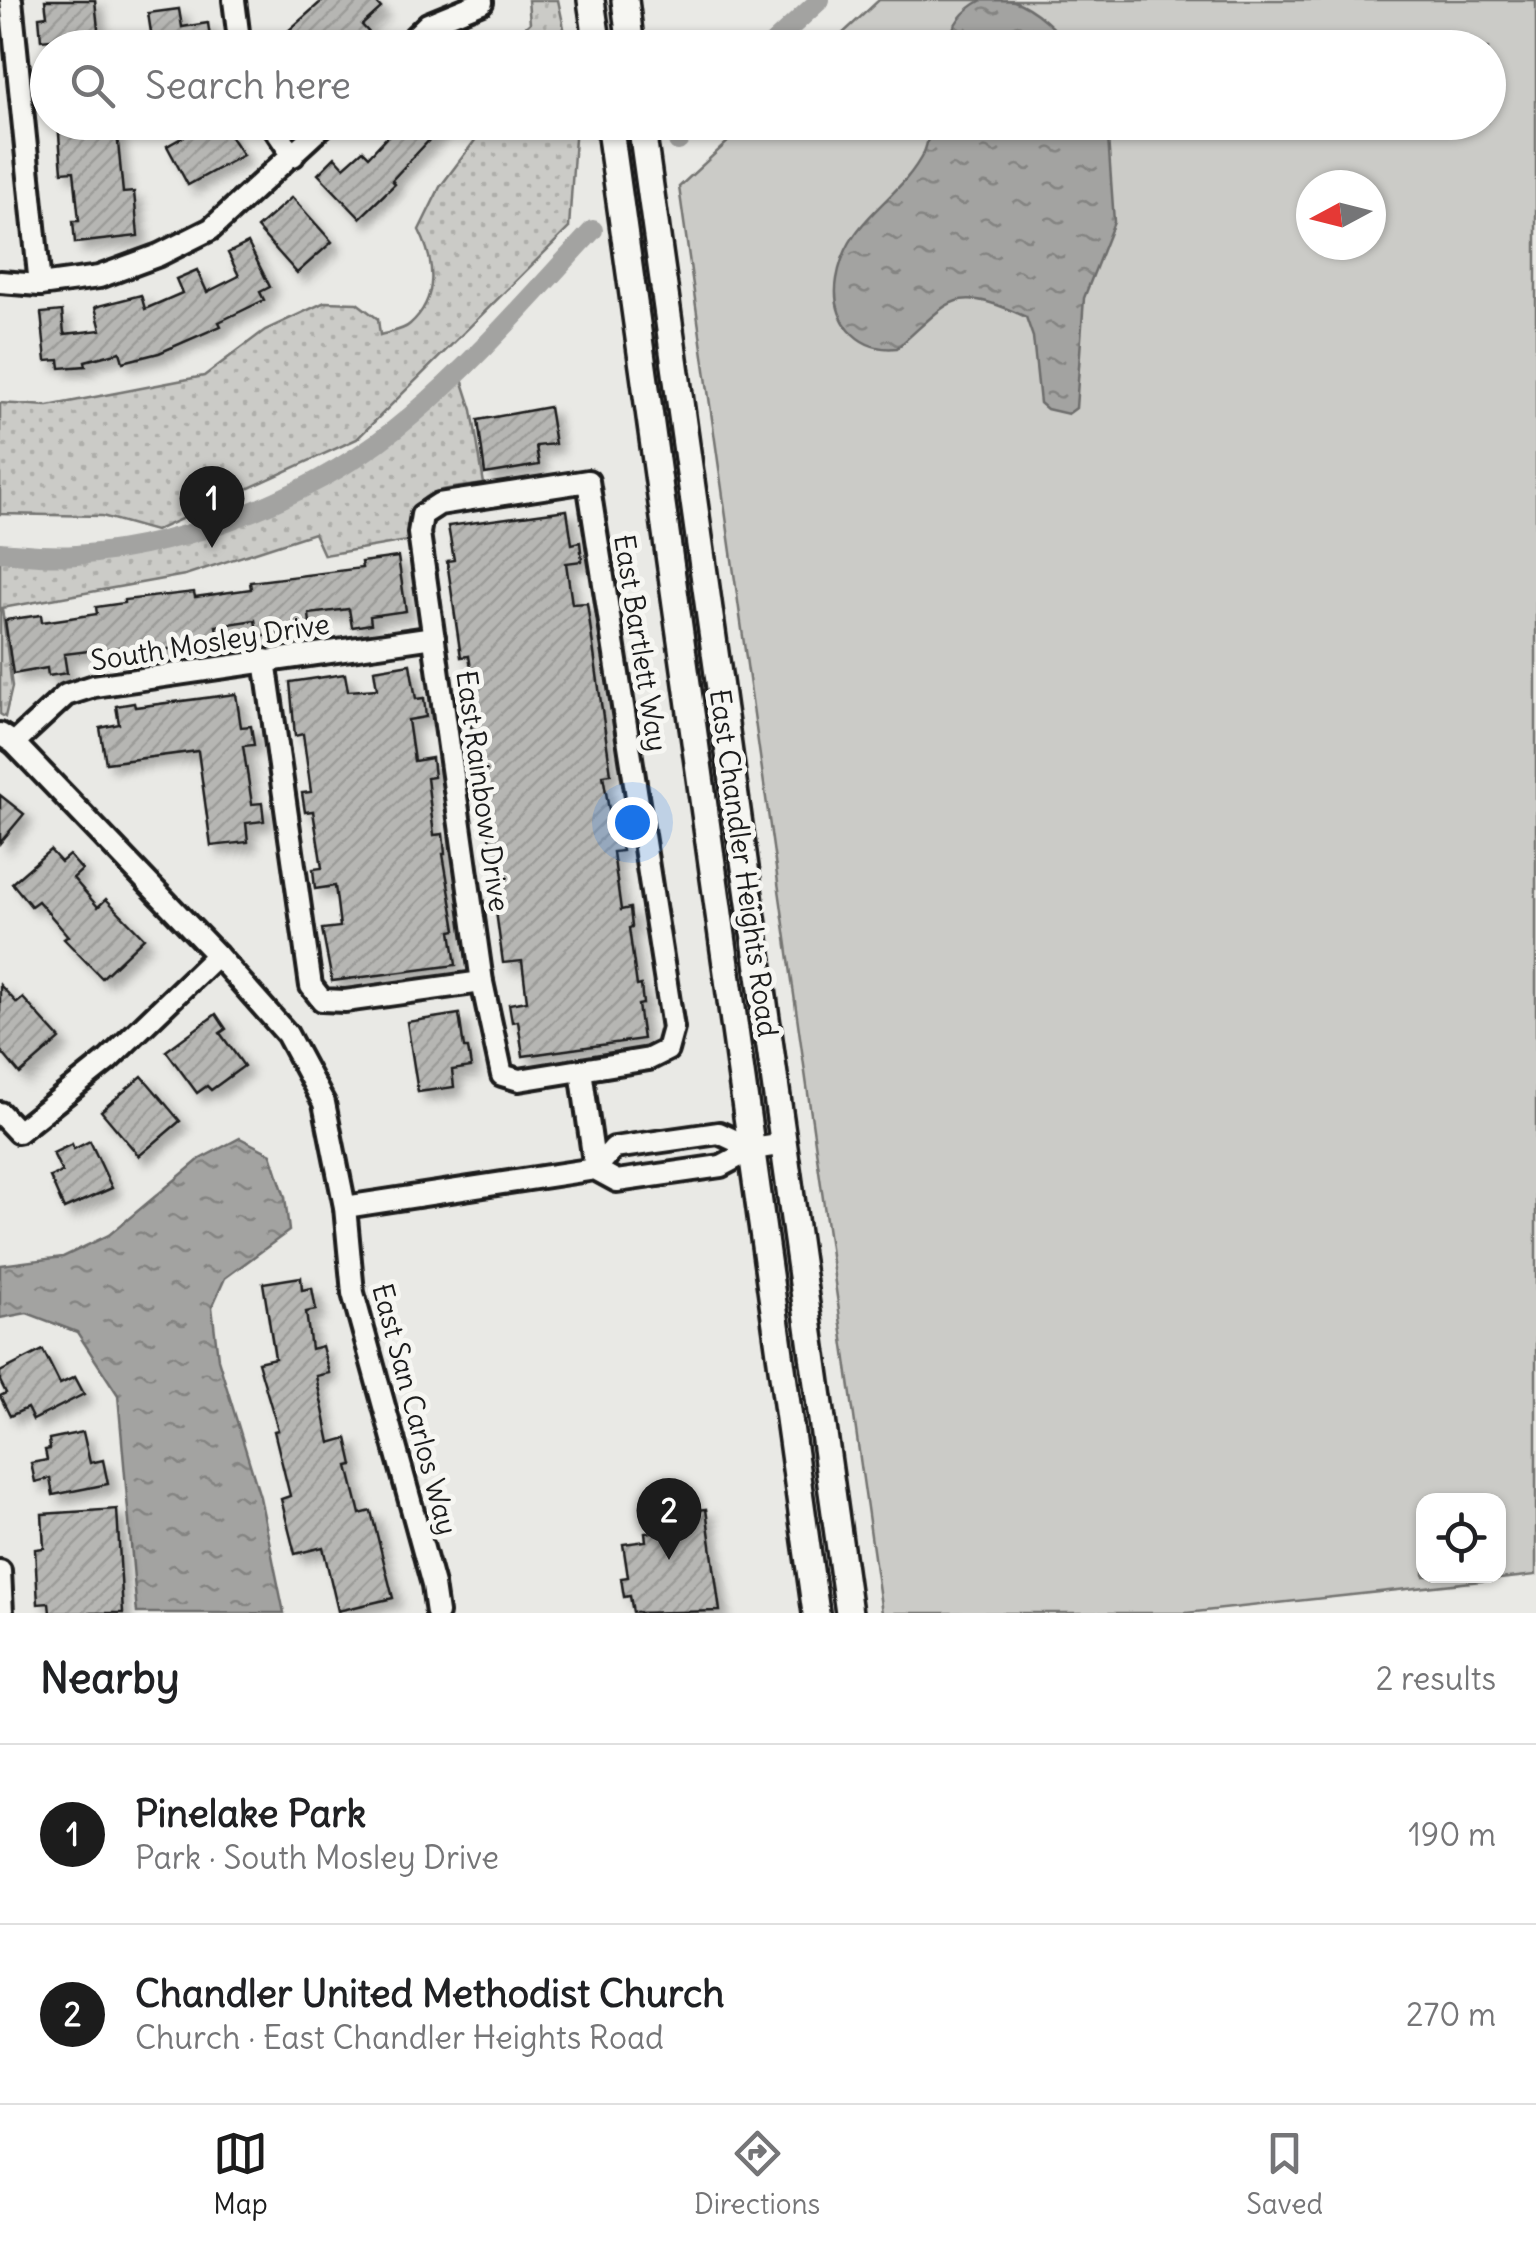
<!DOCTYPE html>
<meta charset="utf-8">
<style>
:root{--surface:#fff;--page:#f6f6f6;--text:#202124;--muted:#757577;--line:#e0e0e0;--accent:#1c1c1c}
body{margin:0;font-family:Delius,sans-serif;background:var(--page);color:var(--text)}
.controls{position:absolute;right:30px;bottom:30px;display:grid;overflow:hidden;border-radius:20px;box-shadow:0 2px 8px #0004}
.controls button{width:90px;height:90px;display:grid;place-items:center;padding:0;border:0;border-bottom:2px solid var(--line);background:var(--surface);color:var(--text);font:50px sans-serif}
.compass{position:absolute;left:1296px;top:170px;width:90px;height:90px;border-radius:50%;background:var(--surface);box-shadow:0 2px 8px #0004;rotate:263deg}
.you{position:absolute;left:632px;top:822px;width:35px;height:35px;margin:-25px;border:8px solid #fff;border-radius:50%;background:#1a73e8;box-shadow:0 0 0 15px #1a73e833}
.badge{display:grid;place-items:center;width:65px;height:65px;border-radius:50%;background:var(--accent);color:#fff;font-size:32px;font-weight:700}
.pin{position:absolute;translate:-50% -82px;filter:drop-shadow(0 2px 5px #0008)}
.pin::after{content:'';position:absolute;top:52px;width:35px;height:30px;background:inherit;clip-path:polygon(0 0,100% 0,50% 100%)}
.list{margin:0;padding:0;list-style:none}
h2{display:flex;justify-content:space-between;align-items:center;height:130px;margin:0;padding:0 40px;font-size:42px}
h2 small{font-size:32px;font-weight:400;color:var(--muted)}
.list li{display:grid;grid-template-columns:65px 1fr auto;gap:30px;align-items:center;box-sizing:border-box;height:180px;padding:0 40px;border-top:2px solid var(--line)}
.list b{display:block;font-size:38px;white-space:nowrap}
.list p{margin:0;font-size:32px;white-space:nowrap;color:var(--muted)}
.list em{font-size:32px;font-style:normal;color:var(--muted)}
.icon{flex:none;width:55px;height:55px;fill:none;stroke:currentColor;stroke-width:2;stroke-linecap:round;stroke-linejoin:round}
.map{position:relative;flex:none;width:1536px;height:1613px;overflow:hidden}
.search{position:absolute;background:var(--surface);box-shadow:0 2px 8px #0004;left:30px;right:30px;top:30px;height:110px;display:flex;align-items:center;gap:25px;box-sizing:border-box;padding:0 35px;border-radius:55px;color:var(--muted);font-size:38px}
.sheet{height:490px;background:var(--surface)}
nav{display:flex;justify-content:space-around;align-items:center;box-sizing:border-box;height:140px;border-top:2px solid var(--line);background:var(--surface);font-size:28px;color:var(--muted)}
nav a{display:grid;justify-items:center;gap:5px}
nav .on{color:var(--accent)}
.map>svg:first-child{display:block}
.grass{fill:#cbcbc7;stroke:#747472;stroke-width:2.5;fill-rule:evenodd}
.park{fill:url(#park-dots);stroke:#747472;stroke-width:2.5}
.water{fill:url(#water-ripples);stroke:#6d6d6c;stroke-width:2.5}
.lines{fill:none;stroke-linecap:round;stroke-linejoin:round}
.canal{stroke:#a3a3a1;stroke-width:20}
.building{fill:url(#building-hatch);stroke:#1c1c1c;stroke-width:2.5;filter:url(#shadow)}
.minor-casing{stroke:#1c1c1c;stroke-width:28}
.major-casing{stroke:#1c1c1c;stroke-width:32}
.minor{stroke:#f6f6f2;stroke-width:20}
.major{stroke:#f6f6f2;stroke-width:25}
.labels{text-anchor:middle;stroke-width:10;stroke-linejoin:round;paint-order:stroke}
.street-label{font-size:28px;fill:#1c1c1c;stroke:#f6f6f2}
</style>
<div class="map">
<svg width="1536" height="1613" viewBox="0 0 1536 1613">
<defs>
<pattern id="park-dots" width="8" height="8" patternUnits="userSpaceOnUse" patternTransform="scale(2.5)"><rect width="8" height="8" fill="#cbcbc7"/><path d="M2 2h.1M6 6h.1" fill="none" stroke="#aeaeaa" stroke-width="1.8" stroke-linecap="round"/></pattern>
<pattern id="water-ripples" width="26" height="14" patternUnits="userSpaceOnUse" patternTransform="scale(2.5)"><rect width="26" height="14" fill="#a3a3a1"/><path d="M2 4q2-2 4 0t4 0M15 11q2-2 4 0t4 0" fill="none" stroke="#848482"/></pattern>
<pattern id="building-hatch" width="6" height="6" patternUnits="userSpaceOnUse" patternTransform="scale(2.5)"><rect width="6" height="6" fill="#b6b6b3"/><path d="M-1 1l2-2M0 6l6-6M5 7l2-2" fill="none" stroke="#9c9c99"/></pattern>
<filter id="shadow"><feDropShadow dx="8" dy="8" stdDeviation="5" flood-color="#0004"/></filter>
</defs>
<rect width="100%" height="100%" fill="#e9e9e5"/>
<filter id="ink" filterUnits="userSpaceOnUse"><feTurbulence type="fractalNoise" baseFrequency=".01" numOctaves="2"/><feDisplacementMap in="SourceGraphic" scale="20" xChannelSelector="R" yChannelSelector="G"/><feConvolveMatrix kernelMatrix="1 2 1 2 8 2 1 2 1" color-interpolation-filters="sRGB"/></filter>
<g filter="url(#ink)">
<path class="grass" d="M 879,0 L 1536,0 L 1536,1575 L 1186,1613 L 882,1613 L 679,187 L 748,123 L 1488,122 L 1488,48 L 828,47 ZM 1311,185 L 1371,185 L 1371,245 L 1311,245 ZM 1424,1500 L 1498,1500 L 1498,1576 L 1424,1576 Z"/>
<g class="park">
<path d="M 528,0 L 558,0 L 568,47 L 490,47 L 504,46 L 530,23 Z"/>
<path d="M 488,123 L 576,123 L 569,228 L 357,439 L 155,531 L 102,516 L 0,514 L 0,403 L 48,406 L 204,376 L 265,330 L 325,302 L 357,303 L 378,319 L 380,335 C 389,332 403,331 410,324 C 439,298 435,262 419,230 L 440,187 Z"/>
<path d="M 461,376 L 472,410 L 484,484 C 438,491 411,486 407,541 L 324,555 L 314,533 L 185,575 L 2,608 L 12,687 L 5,717 L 0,714 L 0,557 C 23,558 46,561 69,561 C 120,560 170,545 217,527 C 309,492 390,446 461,376 Z"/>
</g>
<g class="water">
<path d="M 982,0 C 992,0 1005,0 1014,1 C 1034,8 1058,30 1069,47 L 947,47 C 951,26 962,10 982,0 Z"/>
<path d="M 932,123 L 1107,123 L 1114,222 L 1084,298 L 1076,408 L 1068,414 L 1047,409 L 1040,403 L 1033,337 L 1026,317 C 952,283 952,300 897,348 C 878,350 862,345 849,330 C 837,315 834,297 837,279 C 847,217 899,202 924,152 C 928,143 929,132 932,123 Z"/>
<path d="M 240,1138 L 271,1154 L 285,1197 L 289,1231 L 225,1278 L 212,1307 L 218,1359 L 260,1497 L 284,1613 L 137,1613 L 118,1395 L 77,1332 L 27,1313 L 0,1318 L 0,1265 L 63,1257 L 109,1235 L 200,1159 Z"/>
</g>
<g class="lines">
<g class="canal">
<path d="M 768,48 L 820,0"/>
<path d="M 678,141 L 694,122"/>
<path d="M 0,552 C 25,554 51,557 76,555 C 192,546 323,492 411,416 C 477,360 534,293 593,230"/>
</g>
</g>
<g class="building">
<path d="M 45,0 L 95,0 L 100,48 L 72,48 L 71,37 L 41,40 L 39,17 L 47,16 Z"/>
<path d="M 323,0 L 374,0 L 381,8 L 362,25 L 374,38 L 363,48 L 269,48 Z"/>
<path d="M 179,9 L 182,27 L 208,23 L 211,44 L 161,48 L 159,38 L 152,39 L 148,13 Z"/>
<path d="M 58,122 L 116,122 L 123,193 L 134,192 L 138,236 L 75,243 L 73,221 L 79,221 L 74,171 L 62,172 Z"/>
<path d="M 210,122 L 221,122 L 243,155 L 188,185 L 167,146 Z"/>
<path d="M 401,122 L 446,122 L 392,180 L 395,184 L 360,218 L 318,174 L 335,157 L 344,167 L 363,150 L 369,156 Z"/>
<path d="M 292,197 L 332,242 L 297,273 L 257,228 Z"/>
<path d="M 248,243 L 270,287 L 260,292 L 264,300 L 219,322 L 221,326 L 159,353 L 123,362 L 120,352 L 85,361 L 86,366 L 60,368 L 59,360 L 46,361 L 41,313 L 62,311 L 64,334 L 101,330 L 95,307 L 141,295 L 145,309 L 182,293 L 176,279 L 197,270 L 207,292 L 239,276 L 228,253 Z"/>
<path d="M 549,407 L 555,444 L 536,446 L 539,465 L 485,474 L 478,420 Z"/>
<path d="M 567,510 L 572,544 L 580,542 L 582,561 L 566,563 L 572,604 L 587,603 L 611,774 L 603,775 L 613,833 L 619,832 L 622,851 L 613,852 L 621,910 L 630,908 L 632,927 L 629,928 L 637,986 L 641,985 L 643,1004 L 638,1005 L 643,1039 L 523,1056 L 518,1021 L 512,1022 L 509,1004 L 527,1001 L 522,961 L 503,963 L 490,867 L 494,867 L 485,810 L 482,810 L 482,790 L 469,714 L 478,713 L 469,656 L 461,657 L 447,561 L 454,560 L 448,526 Z"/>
<path d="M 398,557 L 406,611 L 370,616 L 371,624 L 352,627 L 349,609 L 309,614 L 311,633 L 292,635 L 291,632 L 258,637 L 255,620 L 216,626 L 219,646 L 200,648 L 200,644 L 142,653 L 142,656 L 123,659 L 122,647 L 64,654 L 67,673 L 48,676 L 47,668 L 13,674 L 5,620 L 41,615 L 42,622 L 97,614 L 96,607 L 124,603 L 124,600 L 194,592 L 195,597 L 251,589 L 250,582 L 362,568 L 361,562 Z"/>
<path d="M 410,664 L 416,699 L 424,698 L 426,717 L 408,720 L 414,761 L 432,758 L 434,777 L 427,778 L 434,835 L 443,834 L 445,854 L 443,854 L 456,930 L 451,931 L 456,965 L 332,981 L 322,929 L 340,927 L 335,886 L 315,889 L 313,869 L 322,868 L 313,811 L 305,812 L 302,793 L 311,792 L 303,734 L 295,736 L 290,682 L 345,674 L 348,691 L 377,689 L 374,670 Z"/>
<path d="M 236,694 L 241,727 L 251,726 L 254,745 L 243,746 L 252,804 L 262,803 L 264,821 L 246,823 L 248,842 L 211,846 L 198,751 L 106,763 L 100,728 L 119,724 L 116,706 L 134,703 L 135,707 Z"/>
<path d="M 0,795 L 24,814 L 0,843 Z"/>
<path d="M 50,850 L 61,862 L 69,855 L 82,870 L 73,878 L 98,907 L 106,899 L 144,938 L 102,978 L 64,939 L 68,936 L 38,901 L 31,906 L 12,883 Z"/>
<path d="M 0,985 L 17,1003 L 23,998 L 60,1039 L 20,1074 L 0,1050 Z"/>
<path d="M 216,1014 L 226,1029 L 220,1033 L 244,1066 L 211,1090 L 207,1086 L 197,1093 L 166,1051 Z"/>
<path d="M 459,1014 L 464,1048 L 468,1048 L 471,1067 L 452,1070 L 454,1087 L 418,1092 L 407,1022 Z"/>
<path d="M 142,1076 L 180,1121 L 139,1156 L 101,1111 Z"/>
<path d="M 90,1141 L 112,1188 L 64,1209 L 50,1177 L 62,1172 L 53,1153 L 72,1144 L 74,1149 Z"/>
<path d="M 301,1277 L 302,1290 L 312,1288 L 316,1310 L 306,1312 L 311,1349 L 322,1346 L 329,1373 L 316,1376 L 330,1443 L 347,1438 L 353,1465 L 348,1466 L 360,1514 L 371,1511 L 393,1598 L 338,1611 L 323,1547 L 295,1554 L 281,1499 L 290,1496 L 274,1431 L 278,1430 L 258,1362 L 275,1358 L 263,1283 Z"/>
<path d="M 43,1350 L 60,1384 L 75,1377 L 84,1394 L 33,1420 L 27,1408 L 10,1416 L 0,1396 L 6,1393 L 0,1381 L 0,1372 Z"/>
<path d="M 83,1432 L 90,1463 L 103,1460 L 108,1484 L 53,1495 L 50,1478 L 35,1482 L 31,1463 L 47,1460 L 45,1450 L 50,1449 L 49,1439 Z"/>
<path d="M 117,1509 L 123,1613 L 50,1613 L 49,1603 L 38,1604 L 35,1549 L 44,1548 L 42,1514 Z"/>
<path d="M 706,1509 L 720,1611 L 633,1613 L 630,1596 L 624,1597 L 621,1578 L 628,1577 L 623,1544 L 646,1541 L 645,1533 L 674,1529 L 672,1513 Z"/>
</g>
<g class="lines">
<g class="minor-casing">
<g id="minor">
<path d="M 11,0 L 40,285"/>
<path d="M 234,0 L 240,48"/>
<path d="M 403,48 L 428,24 L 482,2"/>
<path d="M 270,122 L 293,156"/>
<path d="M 0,282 L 40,285 L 99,277 L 159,255 L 211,229 L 327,122"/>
<path d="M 588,481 L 673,1028 L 667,1050 L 649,1059 L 519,1080 L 502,1075 L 482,982 L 419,533 L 422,515 L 439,504 Z"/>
<path d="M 265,660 L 311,986 L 322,1000 L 345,1001 L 482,982"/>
<path d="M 0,734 L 14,743 L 217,955 L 287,1034 L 324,1103 L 345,1207 L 353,1293 L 433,1585 L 437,1613"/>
<path d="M 14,743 L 66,695 L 94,686 L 434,637"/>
<path d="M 581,1070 L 595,1169"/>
<path d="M 0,1113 L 18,1132 L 108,1060 L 217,955"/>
<path d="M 595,1169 L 614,1148 L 719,1133 L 753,1149"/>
<path d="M 345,1207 L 595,1169 L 617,1181 L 721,1166 L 753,1149 L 785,1144"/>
<path d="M 0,1571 L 2,1613"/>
</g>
</g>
<g class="major-casing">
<g id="major">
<path d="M 591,0 L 598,48"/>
<path d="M 625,0 L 631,48"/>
<path d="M 609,122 L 816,1613"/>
<path d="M 641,122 L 849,1613"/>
</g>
</g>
<use href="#minor" class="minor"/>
<use href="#major" class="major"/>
</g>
</g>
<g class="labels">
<g class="street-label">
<text transform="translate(210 642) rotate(-9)" y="10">South Mosley Drive</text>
<text transform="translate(641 643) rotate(81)" y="10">East Bartlett Way</text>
<text transform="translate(483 791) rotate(82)" y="10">East Rainbow Drive</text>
<text transform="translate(744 863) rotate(82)" y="10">East Chandler Heights Road</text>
<text transform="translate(415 1409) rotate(75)" y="10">East San Carlos Way</text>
</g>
</g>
</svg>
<div class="controls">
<button><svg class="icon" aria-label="locate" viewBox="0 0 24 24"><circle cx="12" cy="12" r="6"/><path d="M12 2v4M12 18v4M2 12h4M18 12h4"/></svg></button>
</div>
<svg class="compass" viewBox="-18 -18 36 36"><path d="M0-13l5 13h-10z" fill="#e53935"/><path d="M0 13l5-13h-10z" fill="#757577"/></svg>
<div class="you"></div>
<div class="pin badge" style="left:212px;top:548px">1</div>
<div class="pin badge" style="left:669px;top:1560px">2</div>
<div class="search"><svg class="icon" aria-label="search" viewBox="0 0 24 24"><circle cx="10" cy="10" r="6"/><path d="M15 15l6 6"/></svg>Search here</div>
</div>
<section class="sheet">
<h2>Nearby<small>2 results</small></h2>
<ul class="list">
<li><span class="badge">1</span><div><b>Pinelake Park</b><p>Park · South Mosley Drive</p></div><em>190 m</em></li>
<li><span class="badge">2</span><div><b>Chandler United Methodist Church</b><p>Church · East Chandler Heights Road</p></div><em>270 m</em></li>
</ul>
</section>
<nav>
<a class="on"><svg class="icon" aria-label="map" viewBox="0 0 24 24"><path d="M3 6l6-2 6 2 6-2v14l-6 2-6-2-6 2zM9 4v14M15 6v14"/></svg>Map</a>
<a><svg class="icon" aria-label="directions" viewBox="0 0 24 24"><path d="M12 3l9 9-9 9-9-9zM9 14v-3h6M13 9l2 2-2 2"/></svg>Directions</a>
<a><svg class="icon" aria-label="saved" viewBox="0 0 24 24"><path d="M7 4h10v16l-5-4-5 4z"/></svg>Saved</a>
</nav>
